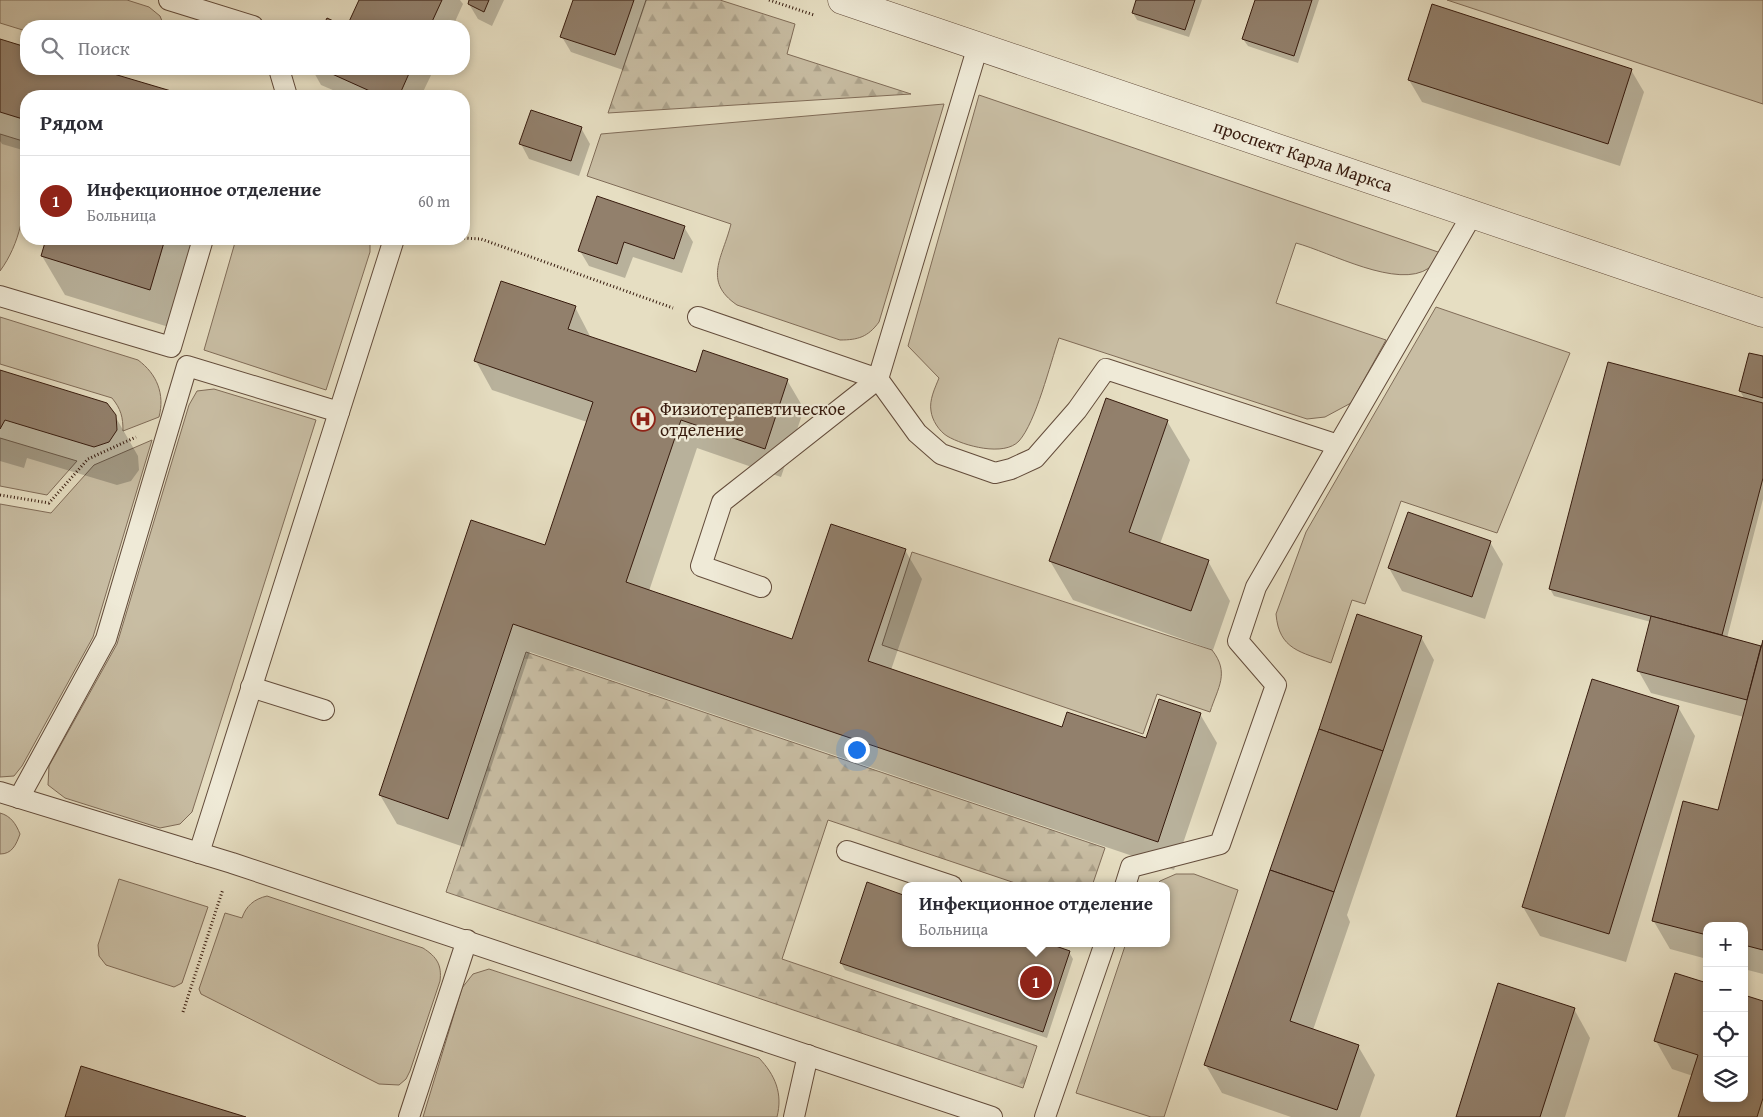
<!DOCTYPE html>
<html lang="ru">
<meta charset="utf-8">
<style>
:root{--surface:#fff;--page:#f7f7f7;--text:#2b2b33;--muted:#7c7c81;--line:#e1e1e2;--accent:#8f2418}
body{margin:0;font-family:"Gentium Book Plus",serif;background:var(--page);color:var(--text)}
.controls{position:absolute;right:15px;bottom:15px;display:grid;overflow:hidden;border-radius:10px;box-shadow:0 2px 8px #0003}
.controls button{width:45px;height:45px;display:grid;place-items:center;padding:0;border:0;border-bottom:1px solid var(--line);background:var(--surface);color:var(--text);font:25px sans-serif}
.you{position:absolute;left:856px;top:749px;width:18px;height:18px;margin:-12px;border:4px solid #fff;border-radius:50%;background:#1a73e8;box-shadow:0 0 0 8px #1a73e833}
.badge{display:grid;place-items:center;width:32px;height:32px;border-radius:50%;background:var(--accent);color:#fff;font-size:16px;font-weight:700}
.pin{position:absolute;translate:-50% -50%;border:2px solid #fff;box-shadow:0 1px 5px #0006}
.popup{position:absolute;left:902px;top:882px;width:268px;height:65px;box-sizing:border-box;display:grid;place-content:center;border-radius:10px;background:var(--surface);filter:drop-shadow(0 1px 4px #0005);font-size:16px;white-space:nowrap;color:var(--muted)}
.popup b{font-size:19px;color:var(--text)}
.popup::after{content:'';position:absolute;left:50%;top:100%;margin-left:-10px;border:10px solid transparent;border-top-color:var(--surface)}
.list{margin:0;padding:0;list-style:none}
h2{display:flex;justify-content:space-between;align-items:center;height:65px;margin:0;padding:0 20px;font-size:21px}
h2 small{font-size:16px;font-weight:400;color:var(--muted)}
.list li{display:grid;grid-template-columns:32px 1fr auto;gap:15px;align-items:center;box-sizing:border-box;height:90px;padding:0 20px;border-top:1px solid var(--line)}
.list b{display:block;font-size:19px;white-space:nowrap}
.list p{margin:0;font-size:16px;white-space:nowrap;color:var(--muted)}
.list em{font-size:16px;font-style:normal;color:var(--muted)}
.icon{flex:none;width:28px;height:28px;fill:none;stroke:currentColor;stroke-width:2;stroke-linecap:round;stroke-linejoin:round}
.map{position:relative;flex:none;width:1763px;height:1117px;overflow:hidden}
.search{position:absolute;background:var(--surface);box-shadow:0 2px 8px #0003;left:20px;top:20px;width:450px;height:55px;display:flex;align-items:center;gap:12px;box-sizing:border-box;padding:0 18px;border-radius:20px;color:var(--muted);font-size:19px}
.panel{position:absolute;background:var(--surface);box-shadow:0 2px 8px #0003;left:20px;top:90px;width:450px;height:155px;border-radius:20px}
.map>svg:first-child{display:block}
.grass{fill:#c8bda3;stroke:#806c58}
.forest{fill:url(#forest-firs);stroke:#806c58}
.shadow{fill:#0003}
.building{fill:#92806c;stroke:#371b0e}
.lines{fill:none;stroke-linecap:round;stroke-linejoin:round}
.service-casing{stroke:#634c3b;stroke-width:22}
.minor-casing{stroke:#634c3b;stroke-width:29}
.path{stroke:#371b0e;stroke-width:3;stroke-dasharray:1 2.5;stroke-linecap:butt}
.service{stroke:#efead7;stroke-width:20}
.minor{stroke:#efead7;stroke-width:28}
.labels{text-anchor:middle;stroke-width:4.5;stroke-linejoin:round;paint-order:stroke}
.street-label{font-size:18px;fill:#371b0e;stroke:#efead7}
.poi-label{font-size:18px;fill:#371b0e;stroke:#efead7;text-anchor:start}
</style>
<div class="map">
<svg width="1763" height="1117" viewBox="0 0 1763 1117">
<defs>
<pattern id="forest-firs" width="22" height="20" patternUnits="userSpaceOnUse" patternTransform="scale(1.25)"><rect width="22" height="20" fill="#c8bda3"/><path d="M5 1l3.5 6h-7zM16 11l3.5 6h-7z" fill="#aca28b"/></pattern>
</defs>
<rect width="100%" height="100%" fill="#e6dec2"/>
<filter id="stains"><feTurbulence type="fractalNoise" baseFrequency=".004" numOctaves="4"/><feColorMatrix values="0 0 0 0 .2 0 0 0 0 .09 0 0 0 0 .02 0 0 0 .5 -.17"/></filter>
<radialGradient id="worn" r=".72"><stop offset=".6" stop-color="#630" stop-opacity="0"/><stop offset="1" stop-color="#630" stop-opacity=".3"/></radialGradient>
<g class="grass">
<path d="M 0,0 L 127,0 L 149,7 L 160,16 L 164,26 L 26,26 L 26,31 L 0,23 Z"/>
<path d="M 1447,0 L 1763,0 L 1763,104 Z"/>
<path d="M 979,95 L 1441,253 C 1438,258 1434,265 1429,268 C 1398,290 1330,252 1296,243 L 1276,303 L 1386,340 L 1351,403 L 1325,417 L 1307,419 L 1059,338 C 1050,364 1036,422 1019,441 C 1004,457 964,446 947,436 C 939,431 932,420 931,411 C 929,400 935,388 939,378 L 908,346 Z"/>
<path d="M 944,104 L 879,322 C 868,337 858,340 840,340 L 737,305 C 702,281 723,257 731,224 L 587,176 L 601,134 Z"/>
<path d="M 0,134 L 26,142 L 26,164 L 23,175 L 26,176 C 26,209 20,244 0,271 Z"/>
<path d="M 236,239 L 370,239 L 370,252 L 326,390 L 204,350 Z"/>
<path d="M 1436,307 L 1570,353 L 1497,533 L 1401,501 L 1365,604 L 1352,600 L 1331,663 C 1301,652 1279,650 1276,614 L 1306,532 Z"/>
<path d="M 0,317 L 138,360 C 157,374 165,394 159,417 L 123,431 C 123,417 121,409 112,398 L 0,364 Z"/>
<path d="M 214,389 L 316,420 L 192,812 L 180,824 L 160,828 L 65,798 L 48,785 L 49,766 L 117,644 L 189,405 L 197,391 Z"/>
<path d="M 0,438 L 77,461 L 47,495 L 0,486 Z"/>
<path d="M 152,440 L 93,637 L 22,766 L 14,776 L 0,777 L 0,504 L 51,513 L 94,465 Z"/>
<path d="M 912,552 L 1212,650 C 1230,673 1218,687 1210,712 L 1157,694 L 1143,734 L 882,645 Z"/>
<path d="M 0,813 C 11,816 16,824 20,834 C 16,845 12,854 0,854 Z"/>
<path d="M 1176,874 L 1194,874 L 1238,890 L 1164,1117 L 1151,1117 L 1076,1093 L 1126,943 L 1166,943 L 1166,886 L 1155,886 L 1160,881 Z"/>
<path d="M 119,879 L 208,907 L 182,983 L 174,987 L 106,965 L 99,956 L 98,945 Z"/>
<path d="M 267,896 L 423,948 C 437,957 442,965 440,981 L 410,1071 L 406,1079 L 399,1085 L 379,1084 L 201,994 L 199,989 L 225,913 L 242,918 C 246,906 254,899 267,896 Z"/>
<path d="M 489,969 L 759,1058 C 775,1075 783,1093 777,1117 L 423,1117 L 462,988 L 473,974 Z"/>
</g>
<g class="forest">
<path d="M 646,0 L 720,0 L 795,24 L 787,54 L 911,94 L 608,113 Z"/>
<path d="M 526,652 L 1105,848 L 1092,886 L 1024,886 L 828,820 L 782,959 L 1037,1046 L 1023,1088 L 446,892 Z"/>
</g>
<g class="shadow">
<path d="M 360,0 L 460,0 L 463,4 L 453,26 L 349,26 Z"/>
<path d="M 471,0 L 504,0 L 492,26 L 478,19 L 469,4 Z"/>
<path d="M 574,0 L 647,0 L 623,70 L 571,52 L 562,37 Z"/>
<path d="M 1137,0 L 1202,0 L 1189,37 L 1137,20 L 1133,13 Z"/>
<path d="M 1256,0 L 1319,0 L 1298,63 L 1248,46 L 1243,39 Z"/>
<path d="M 0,41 L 26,49 L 26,69 L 93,69 L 183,96 L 26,96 L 26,151 L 2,144 L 0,141 Z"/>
<path d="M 312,69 L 434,69 L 421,96 L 347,96 L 321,85 Z"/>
<path d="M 1631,70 L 1644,92 L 1620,166 L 1422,102 L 1409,80 Z"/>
<path d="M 581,128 L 590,144 L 579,176 L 529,159 L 521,144 Z"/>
<path d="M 684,227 L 693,242 L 682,273 L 633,257 L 625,278 L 589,266 L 580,251 Z"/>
<path d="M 47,239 L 199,239 L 172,328 L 65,295 L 42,256 Z"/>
<path d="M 575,307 L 591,338 L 696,374 L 787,380 L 804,409 L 781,477 L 697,448 L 649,591 L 793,640 L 905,550 L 922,579 L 891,670 L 1062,728 L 1146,740 L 1200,714 L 1217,743 L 1174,870 L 530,652 L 464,847 L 397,824 L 380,795 L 546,546 L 587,422 L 492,390 L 476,361 Z"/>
<path d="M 1763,358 L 1763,499 L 1727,638 L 1762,647 L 1763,644 L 1763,974 L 1744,969 L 1744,926 L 1707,926 L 1707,959 L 1670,949 L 1653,920 L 1719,812 L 1744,717 L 1651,693 L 1638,670 L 1651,622 L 1554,596 L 1550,589 L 1745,400 L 1740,391 Z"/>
<path d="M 0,372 L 115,416 L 138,456 L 139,470 L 131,481 L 117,485 L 27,458 L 24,468 L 0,461 Z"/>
<path d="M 1167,421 L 1190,460 L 1160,544 L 1208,561 L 1230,601 L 1213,650 L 1073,600 L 1050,561 Z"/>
<path d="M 1490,542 L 1503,564 L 1485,619 L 1402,591 L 1389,568 Z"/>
<path d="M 1421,637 L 1434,660 L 1347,915 L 1350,922 L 1313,1030 L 1358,1046 L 1375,1075 L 1360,1117 L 1291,1117 L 1222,1093 L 1205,1064 Z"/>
<path d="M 1678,707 L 1695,736 L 1626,962 L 1540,936 L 1523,907 Z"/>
<path d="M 906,897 L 906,943 L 1069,952 L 1073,959 L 1047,1038 L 845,970 L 841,963 Z"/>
<path d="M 1707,985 L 1707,1098 L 1744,1098 L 1763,1003 L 1763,1117 L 1680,1117 L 1693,1076 L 1672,1069 L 1656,1041 Z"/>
<path d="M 1574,1009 L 1590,1038 L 1565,1117 L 1457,1117 Z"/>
</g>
<g class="building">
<path d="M 359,0 L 442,0 L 430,26 L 347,26 Z"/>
<path d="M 469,0 L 489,0 L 484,12 L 468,4 Z"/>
<path d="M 573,0 L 634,0 L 615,55 L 560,37 Z"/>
<path d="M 1136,0 L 1195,0 L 1185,30 L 1132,13 Z"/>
<path d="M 1255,0 L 1312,0 L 1294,56 L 1242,39 Z"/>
<path d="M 1432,4 L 1632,69 L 1608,144 L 1408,80 Z"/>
<path d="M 327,18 L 344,26 L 323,26 Z"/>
<path d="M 0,39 L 26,47 L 26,69 L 97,69 L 188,96 L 26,96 L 26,120 L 0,112 Z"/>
<path d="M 321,69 L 411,69 L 399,96 L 381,96 Z"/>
<path d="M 531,110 L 582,127 L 571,161 L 519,144 Z"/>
<path d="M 597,196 L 685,226 L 674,259 L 624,242 L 617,264 L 578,251 Z"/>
<path d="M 46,239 L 165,239 L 150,290 L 41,256 Z"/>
<path d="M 501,281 L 576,306 L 568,329 L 696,372 L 703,350 L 788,379 L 765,449 L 681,420 L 626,582 L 792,639 L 831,524 L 906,549 L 868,661 L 1062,727 L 1067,712 L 1146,738 L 1159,699 L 1201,713 L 1158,842 L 513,624 L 448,819 L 379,795 L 471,520 L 545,545 L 593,402 L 474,361 Z"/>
<path d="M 1749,353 L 1763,356 L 1763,398 L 1739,391 Z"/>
<path d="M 1608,362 L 1763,403 L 1763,478 L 1722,635 L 1549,589 Z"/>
<path d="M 0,370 L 107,403 L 116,415 L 117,430 L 109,442 L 94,447 L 5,420 L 0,429 Z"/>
<path d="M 1106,398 L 1168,420 L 1129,532 L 1209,560 L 1191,611 L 1049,561 Z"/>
<path d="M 1408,512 L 1491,541 L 1472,597 L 1388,568 Z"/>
<path d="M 1357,614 L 1422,636 L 1383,751 L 1319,729 Z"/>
<path d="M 1651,616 L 1761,646 L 1747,700 L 1637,671 Z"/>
<path d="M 1763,640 L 1763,950 L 1744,945 L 1744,926 L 1707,926 L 1707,935 L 1652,921 L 1683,801 L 1718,810 Z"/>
<path d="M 1592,679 L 1679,706 L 1609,934 L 1522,907 Z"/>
<path d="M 1319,729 L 1383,751 L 1334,892 L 1270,870 Z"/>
<path d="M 1270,870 L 1334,892 L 1290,1021 L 1359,1045 L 1337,1110 L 1204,1065 Z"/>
<path d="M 867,882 L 906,896 L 906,943 L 1047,943 L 1070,951 L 1043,1032 L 840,963 Z"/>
<path d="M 1675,973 L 1707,983 L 1707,1098 L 1744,1098 L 1744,995 L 1763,1001 L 1763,1098 L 1757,1117 L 1678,1117 L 1698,1055 L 1654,1041 Z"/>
<path d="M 1498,983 L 1575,1008 L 1540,1117 L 1456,1117 Z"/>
<path d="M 81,1066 L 158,1090 L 246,1117 L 65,1117 Z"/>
</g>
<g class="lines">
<g class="service-casing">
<g id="service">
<path d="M 169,0 L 253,26"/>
<path d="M 279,69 L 287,96"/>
<path d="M 0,296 L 171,347 L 203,239"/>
<path d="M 698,317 L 878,379 L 978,46"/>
<path d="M 761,587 L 701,566 L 722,502 L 878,379 L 917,433 L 941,454 L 995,473 L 1011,469 L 1035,458 L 1077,410 L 1106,369 L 1338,445"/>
<path d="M 251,687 L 324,710"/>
<path d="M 0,792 L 232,863 L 992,1117"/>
<path d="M 19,798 L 106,639 L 187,366 L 339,412 L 394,239"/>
<path d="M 847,851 L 952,886"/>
<path d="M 199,853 L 339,412"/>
<path d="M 1125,886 L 1131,867 L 1220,844 L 1276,685 L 1238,641 L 1256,587 L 1473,213"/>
<path d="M 409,1117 L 467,940"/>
<path d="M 794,1117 L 808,1055"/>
<path d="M 1045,1117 L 1105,943"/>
</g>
</g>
<g class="minor-casing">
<path id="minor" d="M 842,0 L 1763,313"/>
</g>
<g class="path">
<path d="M 769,0 L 814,15"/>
<path d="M 464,238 L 481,239 L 673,308"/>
<path d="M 0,495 L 49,503 L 88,459 L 136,437"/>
<path d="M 183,1012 L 223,889"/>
</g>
<use href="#service" class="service"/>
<use href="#minor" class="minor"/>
</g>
<defs>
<g id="hospital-ring" transform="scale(1.25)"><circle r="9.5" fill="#efead7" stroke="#8f2418" stroke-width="1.5"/><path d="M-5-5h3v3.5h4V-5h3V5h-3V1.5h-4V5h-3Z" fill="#8f2418"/></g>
</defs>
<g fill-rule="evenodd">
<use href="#hospital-ring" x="643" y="419"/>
</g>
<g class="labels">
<g class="street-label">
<text transform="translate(1303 156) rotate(19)" y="6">проспект Карла Маркса</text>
</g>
<g class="poi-label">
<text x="660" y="415">Физиотерапевтическое<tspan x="660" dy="21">отделение</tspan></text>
</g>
</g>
<rect width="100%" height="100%" filter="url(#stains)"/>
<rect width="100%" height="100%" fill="url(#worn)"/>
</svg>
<div class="controls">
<button>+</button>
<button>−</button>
<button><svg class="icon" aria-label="locate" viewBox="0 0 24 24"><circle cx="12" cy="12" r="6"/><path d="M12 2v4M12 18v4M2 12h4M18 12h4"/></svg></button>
<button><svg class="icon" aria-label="layers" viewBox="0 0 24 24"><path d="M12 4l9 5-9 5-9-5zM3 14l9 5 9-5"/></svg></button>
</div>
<div class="you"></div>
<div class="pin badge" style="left:1036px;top:982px">1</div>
<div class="popup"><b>Инфекционное отделение</b>Больница</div>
<div class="search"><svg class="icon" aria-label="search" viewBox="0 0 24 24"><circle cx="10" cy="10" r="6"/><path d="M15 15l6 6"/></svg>Поиск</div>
<section class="panel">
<h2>Рядом<small></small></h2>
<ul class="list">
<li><span class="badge">1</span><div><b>Инфекционное отделение</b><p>Больница</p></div><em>60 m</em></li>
</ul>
</section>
</div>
